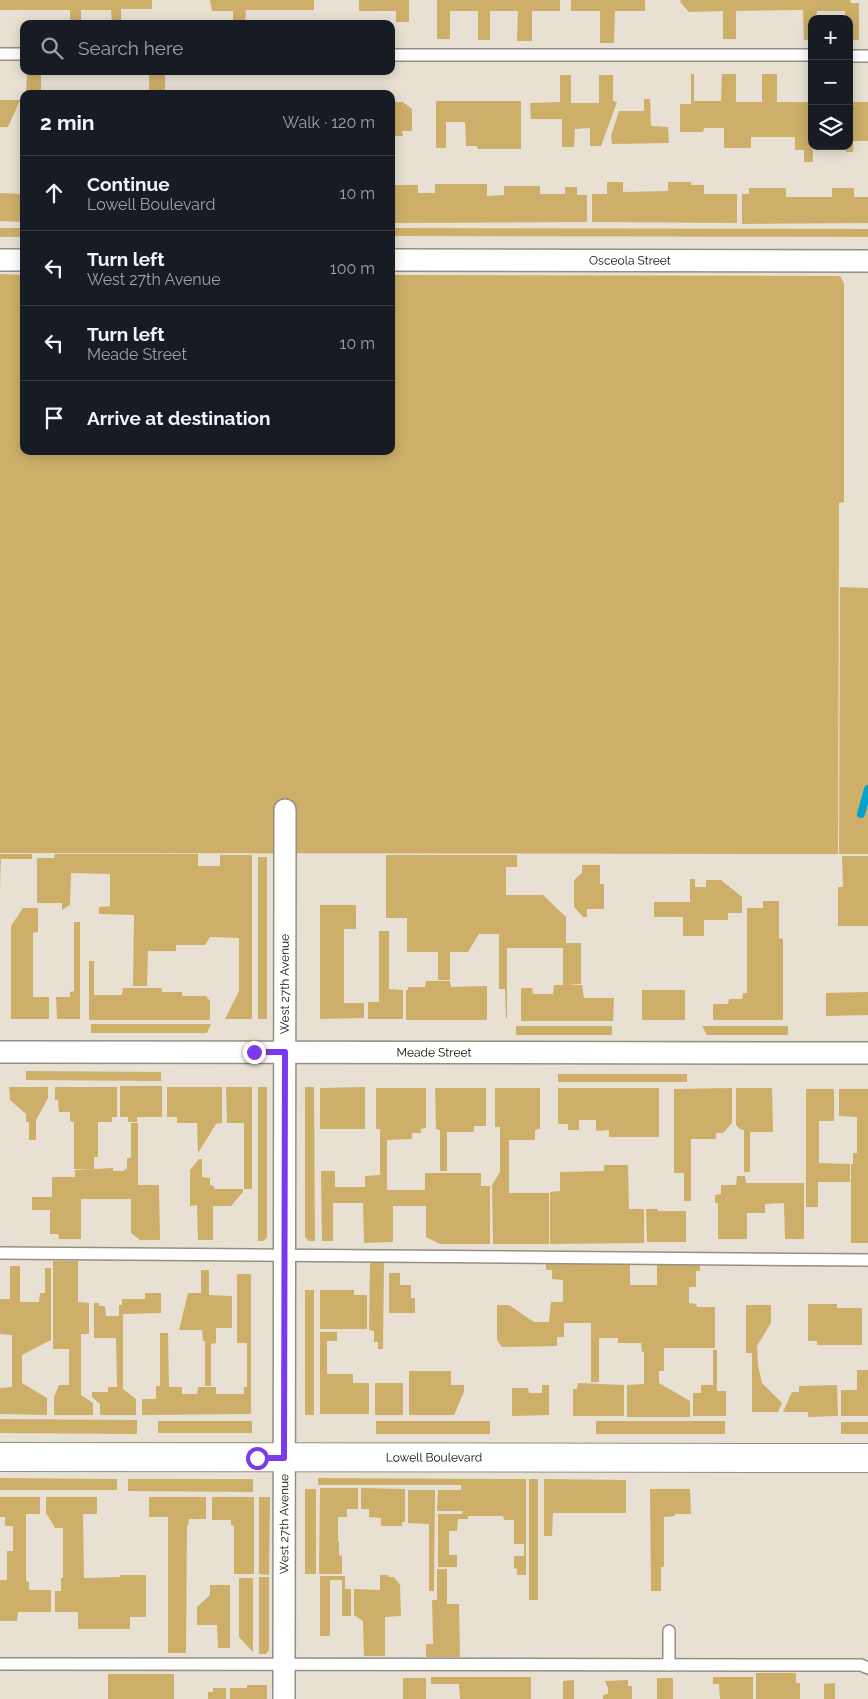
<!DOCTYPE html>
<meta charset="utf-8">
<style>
:root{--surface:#171b24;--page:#20242c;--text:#f1f3f6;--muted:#9ea1a6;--line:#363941}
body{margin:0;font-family:Raleway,sans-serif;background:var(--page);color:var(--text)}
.controls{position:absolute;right:15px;top:15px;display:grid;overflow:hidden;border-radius:10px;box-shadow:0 2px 12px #0003}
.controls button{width:45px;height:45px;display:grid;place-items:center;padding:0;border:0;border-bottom:1px solid var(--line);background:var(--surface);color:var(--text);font:25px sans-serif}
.stop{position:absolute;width:15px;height:15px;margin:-11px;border:4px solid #7c3aed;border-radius:50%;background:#fff}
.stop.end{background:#7c3aed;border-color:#fff;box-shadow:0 1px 5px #0008}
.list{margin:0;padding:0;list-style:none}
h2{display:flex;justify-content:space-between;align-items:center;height:65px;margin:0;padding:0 20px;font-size:21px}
h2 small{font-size:16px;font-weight:400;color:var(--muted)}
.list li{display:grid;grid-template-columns:32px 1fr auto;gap:15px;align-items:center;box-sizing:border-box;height:75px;padding:0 20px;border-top:1px solid var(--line)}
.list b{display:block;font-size:19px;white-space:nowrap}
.list p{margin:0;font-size:16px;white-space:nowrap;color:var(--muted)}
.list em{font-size:16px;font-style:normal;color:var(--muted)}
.icon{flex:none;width:28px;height:28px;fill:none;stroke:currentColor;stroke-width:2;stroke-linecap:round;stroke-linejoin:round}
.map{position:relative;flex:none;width:868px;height:1699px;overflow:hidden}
.search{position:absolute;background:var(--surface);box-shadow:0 2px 12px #0003;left:20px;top:20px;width:375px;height:55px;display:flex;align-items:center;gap:12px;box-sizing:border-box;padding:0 18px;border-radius:10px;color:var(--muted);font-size:19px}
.panel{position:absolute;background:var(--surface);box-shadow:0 2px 12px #0003;left:20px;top:90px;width:375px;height:365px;border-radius:10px}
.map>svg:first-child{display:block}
.green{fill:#cdaf69}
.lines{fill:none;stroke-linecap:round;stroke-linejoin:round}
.stream{stroke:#02a4cd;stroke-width:8}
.lane-casing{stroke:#958f81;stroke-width:14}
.street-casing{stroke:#958f81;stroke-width:24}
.secondary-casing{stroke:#958f81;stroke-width:30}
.lane{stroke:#fff;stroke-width:11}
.street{stroke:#fff;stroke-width:21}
.secondary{stroke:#fff;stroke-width:28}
.route{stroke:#7c3aed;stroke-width:6}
.labels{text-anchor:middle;stroke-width:5;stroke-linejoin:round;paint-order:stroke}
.street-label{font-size:12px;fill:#0f0d08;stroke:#fff}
</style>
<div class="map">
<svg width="868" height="1699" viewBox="0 0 868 1699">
<rect width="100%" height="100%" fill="#e8e1d3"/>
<g class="green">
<path d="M 0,0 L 152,0 L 152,9 L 121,9 L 121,24 L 112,24 L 111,10 L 81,10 L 81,24 L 70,24 L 70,10 L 0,10 Z"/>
<path d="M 210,0 L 314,0 L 314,10 L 246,10 L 245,24 L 233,24 L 233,11 L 212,11 Z"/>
<path d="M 359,0 L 409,0 L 409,22 L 396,22 L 396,11 L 359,11 Z"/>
<path d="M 437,0 L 560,0 L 560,11 L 532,11 L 532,41 L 517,41 L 518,11 L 490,11 L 490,40 L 478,40 L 478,11 L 450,11 L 450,39 L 437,39 Z"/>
<path d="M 571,0 L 645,0 L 645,11 L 615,11 L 614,43 L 600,43 L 600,11 L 571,11 Z"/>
<path d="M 681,0 L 850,0 L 851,3 L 859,3 L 859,40 L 849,40 L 849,19 L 845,19 L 845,11 L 817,11 L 816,19 L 812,19 L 812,40 L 804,40 L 803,10 L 736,11 L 736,39 L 723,39 L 723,11 L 689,12 L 680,2 Z"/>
<path d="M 0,73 L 0,100 L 20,100 L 8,127 L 0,127 Z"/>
<path d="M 165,73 L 165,94 L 149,94 L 149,74 Z"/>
<path d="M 27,74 L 41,74 L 41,94 L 26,94 Z"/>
<path d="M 691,74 L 694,74 L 694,101 L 721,101 L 722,74 L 736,74 L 736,102 L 762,102 L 762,74 L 777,74 L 777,102 L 812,102 L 813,162 L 804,162 L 804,150 L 795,150 L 795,137 L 751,137 L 751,148 L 724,148 L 724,128 L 704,128 L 703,132 L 680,132 L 680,104 L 691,104 Z"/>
<path d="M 560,75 L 571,75 L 571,103 L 599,103 L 599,75 L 613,75 L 613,101 L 617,102 L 601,146 L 590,146 L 590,128 L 575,129 L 574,147 L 562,147 L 562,119 L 531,119 L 530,103 L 560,102 Z"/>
<path d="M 644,99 L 650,99 L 651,126 L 668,127 L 669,143 L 612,144 L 611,136 L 619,111 L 644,111 Z"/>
<path d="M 436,101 L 521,101 L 521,149 L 478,149 L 477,146 L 466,146 L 465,122 L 446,122 L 446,148 L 436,148 Z"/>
<path d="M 391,102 L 403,102 L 412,109 L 412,131 L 402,131 L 403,136 L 391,136 Z"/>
<path d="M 849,102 L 868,102 L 868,141 L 853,141 L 853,152 L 846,152 L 846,146 L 849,146 Z"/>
<path d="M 607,182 L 623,182 L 623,192 L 668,191 L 668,182 L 691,182 L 691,185 L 704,185 L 704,194 L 737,194 L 737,223 L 592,222 L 592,194 L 607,194 Z"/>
<path d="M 435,184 L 487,184 L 487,196 L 504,195 L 504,186 L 540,186 L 540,194 L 565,194 L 565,187 L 577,187 L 577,195 L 587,195 L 587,222 L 391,223 L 391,185 L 418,185 L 418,193 L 435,193 Z"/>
<path d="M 749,188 L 786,188 L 786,197 L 832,197 L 832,188 L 854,188 L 854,197 L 868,197 L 868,223 L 742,224 L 742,194 L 749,194 Z"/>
<path d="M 0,193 L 24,194 L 24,222 L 0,221 Z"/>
<rect x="0" y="228" width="24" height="9"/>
<path d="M 391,228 L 868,229 L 868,237 L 391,236 Z"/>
<path d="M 0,274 L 24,275 L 24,451 L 391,451 L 391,275 L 840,276 L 844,283 L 844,502 L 839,503 L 838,854 L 0,853 Z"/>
<path d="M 840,587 L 868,588 L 868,854 L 839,854 Z"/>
<path d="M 0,854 L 32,854 L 32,859 L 1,859 L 1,890 Z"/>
<path d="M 55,854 L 198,854 L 198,866 L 220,866 L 220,855 L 252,855 L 252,1019 L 225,1019 L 239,991 L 239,938 L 210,937 L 205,945 L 176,945 L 176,951 L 148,951 L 147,986 L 133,986 L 134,915 L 99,914 L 99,907 L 110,906 L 110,874 L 71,873 L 70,905 L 62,910 L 62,903 L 37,903 L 37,858 L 54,858 Z"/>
<path d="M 386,855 L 517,855 L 517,867 L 506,867 L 506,895 L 543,895 L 566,917 L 566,943 L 581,943 L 581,984 L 567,985 L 582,985 L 584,998 L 614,998 L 613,1021 L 521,1021 L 521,988 L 532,988 L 533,994 L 553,994 L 554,985 L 563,985 L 563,948 L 507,948 L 507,1018 L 506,1018 L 505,989 L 499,989 L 499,934 L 479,934 L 468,952 L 450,952 L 450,980 L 438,980 L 438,952 L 407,952 L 407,918 L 386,918 Z"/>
<path d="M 842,856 L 868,856 L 868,926 L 838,926 L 838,887 L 843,887 Z"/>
<rect x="258" y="857" width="9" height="162"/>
<path d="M 582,865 L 600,865 L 600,884 L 604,884 L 604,909 L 587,909 L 587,917 L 583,917 L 574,907 L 574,880 L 582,873 Z"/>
<path d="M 690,879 L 695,879 L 695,887 L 706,887 L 706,880 L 721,880 L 742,897 L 742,913 L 728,913 L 728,920 L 704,920 L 704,936 L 683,936 L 683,917 L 654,917 L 654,902 L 690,902 Z"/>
<path d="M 763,901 L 779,901 L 779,938 L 783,939 L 783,1020 L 713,1020 L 713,1004 L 728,1004 L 729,999 L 742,999 L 743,993 L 747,993 L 747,908 L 763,908 Z"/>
<path d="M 320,905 L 356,905 L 356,929 L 344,929 L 344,1003 L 364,1003 L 364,1018 L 320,1019 Z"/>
<path d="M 23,908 L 38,908 L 38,932 L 33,933 L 33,997 L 49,997 L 49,1019 L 11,1019 L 11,926 Z"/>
<path d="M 74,922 L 80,922 L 80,1019 L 57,1019 L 56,997 L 70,997 L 70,992 L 74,991 Z"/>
<path d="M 379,931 L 389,931 L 389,989 L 403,990 L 403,1019 L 368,1019 L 368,1002 L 379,1002 Z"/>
<path d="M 89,961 L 94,961 L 94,995 L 122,995 L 123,988 L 162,988 L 162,992 L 182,992 L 182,996 L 206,996 L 210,1001 L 210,1020 L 89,1020 Z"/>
<path d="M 426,981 L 450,981 L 451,987 L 487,986 L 487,1020 L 406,1020 L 406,990 L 408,990 L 408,987 L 425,987 Z"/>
<rect x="642" y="990" width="43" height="30"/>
<path d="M 868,992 L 868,1015 L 826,1016 L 826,993 Z"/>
<path d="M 211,1024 L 207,1033 L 91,1033 L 91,1024 Z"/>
<rect x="516" y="1026" width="96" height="9"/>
<path d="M 702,1026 L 788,1026 L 788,1035 L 707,1035 Z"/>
<path d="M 26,1071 L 161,1072 L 161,1081 L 26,1080 Z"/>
<rect x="558" y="1074" width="129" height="8"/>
<path d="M 120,1086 L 162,1086 L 162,1117 L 137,1117 L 137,1122 L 128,1122 L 128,1117 L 120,1117 Z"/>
<path d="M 9,1087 L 48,1087 L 48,1098 L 36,1120 L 36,1140 L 29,1140 L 29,1122 L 26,1122 L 26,1114 L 10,1100 Z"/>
<path d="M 55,1087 L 117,1087 L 117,1117 L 112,1117 L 112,1122 L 98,1122 L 98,1157 L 94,1157 L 94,1169 L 113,1168 L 113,1171 L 124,1171 L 125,1169 L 127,1169 L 127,1158 L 131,1158 L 131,1123 L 138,1123 L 138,1185 L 159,1185 L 160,1240 L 140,1240 L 131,1233 L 131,1199 L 81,1199 L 81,1239 L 59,1239 L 58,1234 L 50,1234 L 50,1210 L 32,1210 L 32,1197 L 52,1197 L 52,1177 L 75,1177 L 75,1170 L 92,1169 L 74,1169 L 74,1122 L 70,1121 L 70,1112 L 59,1112 L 58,1100 L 55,1100 Z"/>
<path d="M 167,1087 L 222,1087 L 222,1123 L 216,1124 L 198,1153 L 197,1123 L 177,1123 L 177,1117 L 167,1117 Z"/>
<path d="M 226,1087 L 252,1087 L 252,1189 L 244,1189 L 244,1123 L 227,1123 Z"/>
<path d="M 258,1087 L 267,1087 L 267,1238 L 263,1241 L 258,1241 Z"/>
<path d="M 305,1087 L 314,1087 L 315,1241 L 309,1241 L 305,1237 Z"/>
<path d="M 365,1087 L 365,1129 L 320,1129 L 320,1088 Z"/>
<path d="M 376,1088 L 426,1088 L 426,1128 L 421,1129 L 421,1133 L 412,1133 L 412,1139 L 387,1140 L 387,1190 L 425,1190 L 425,1173 L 481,1173 L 481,1186 L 490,1186 L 490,1244 L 440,1244 L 426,1237 L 426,1206 L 393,1206 L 393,1242 L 364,1243 L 363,1203 L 333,1203 L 333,1241 L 322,1241 L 321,1171 L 335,1171 L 335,1187 L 365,1187 L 365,1176 L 380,1175 L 380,1129 L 376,1129 Z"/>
<path d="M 435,1088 L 486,1088 L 486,1126 L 474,1126 L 474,1132 L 447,1132 L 447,1171 L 440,1171 L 440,1130 L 436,1129 Z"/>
<path d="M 495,1088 L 540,1088 L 540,1129 L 535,1130 L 535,1140 L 509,1140 L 509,1193 L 549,1193 L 549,1244 L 493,1244 L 492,1185 L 500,1172 L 500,1127 L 495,1127 Z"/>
<path d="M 558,1088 L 659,1088 L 659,1137 L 609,1137 L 609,1130 L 596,1131 L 596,1120 L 579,1120 L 579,1130 L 568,1130 L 568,1124 L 558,1124 Z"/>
<path d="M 732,1088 L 732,1123 L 723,1133 L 716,1133 L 716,1139 L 691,1139 L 691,1201 L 684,1201 L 684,1173 L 674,1173 L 674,1089 Z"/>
<path d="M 736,1088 L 772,1088 L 773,1132 L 750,1132 L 750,1172 L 744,1172 L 744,1130 L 740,1129 L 736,1125 Z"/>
<path d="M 806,1089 L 834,1089 L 834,1121 L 819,1121 L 819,1163 L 850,1164 L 850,1182 L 818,1182 L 818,1207 L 806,1207 Z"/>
<path d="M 839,1089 L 868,1089 L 868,1243 L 851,1243 L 851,1164 L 853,1164 L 853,1153 L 857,1153 L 857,1117 L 839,1116 Z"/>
<path d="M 199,1159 L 202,1159 L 202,1177 L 210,1178 L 210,1185 L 214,1186 L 214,1189 L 243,1189 L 243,1192 L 231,1206 L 213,1206 L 213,1240 L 198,1240 L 197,1205 L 190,1206 L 190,1170 Z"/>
<path d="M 604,1165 L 628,1165 L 629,1209 L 644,1209 L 644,1243 L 550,1244 L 550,1192 L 560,1191 L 560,1172 L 604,1171 Z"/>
<path d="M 737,1176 L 745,1176 L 746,1183 L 804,1183 L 804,1239 L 785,1239 L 784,1203 L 765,1204 L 765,1213 L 747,1213 L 747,1239 L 718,1239 L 718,1203 L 715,1203 L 715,1195 L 721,1194 L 721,1185 L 736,1185 Z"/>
<path d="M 646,1209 L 658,1209 L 658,1211 L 686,1211 L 686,1242 L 647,1242 Z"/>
<path d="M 546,1259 L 630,1260 L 630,1285 L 657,1285 L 657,1262 L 700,1262 L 700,1271 L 696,1271 L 696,1287 L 689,1287 L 689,1303 L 696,1304 L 697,1307 L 715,1307 L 715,1348 L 664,1348 L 664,1371 L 659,1371 L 659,1383 L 690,1401 L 690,1417 L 627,1417 L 627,1385 L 644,1384 L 644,1352 L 642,1352 L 641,1343 L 618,1343 L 618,1338 L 599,1338 L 599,1382 L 591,1382 L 591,1323 L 564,1323 L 564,1337 L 557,1337 L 557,1346 L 502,1347 L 497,1340 L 497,1305 L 509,1305 L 534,1322 L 549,1322 L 551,1302 L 563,1302 L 563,1280 L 552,1279 L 552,1270 L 546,1270 Z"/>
<path d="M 53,1261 L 78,1261 L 78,1302 L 89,1303 L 89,1334 L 81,1334 L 81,1395 L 93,1403 L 93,1415 L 54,1415 L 54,1397 L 59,1385 L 69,1385 L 69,1349 L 53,1349 Z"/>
<path d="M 370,1262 L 384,1262 L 383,1349 L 378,1349 L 378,1342 L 374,1342 L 374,1331 L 369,1330 Z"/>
<path d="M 10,1266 L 20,1266 L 20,1302 L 39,1302 L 40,1293 L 45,1293 L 45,1268 L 51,1268 L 51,1340 L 22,1355 L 22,1383 L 47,1398 L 47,1415 L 0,1414 L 0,1388 L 12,1387 L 12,1335 L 0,1334 L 0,1299 L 10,1299 Z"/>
<path d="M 201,1270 L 209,1270 L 209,1295 L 232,1296 L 232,1328 L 216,1328 L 216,1343 L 211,1344 L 211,1386 L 205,1386 L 205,1341 L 203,1341 L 202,1330 L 179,1330 L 188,1293 L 201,1293 Z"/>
<path d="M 389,1273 L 400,1273 L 400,1285 L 411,1285 L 411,1298 L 415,1298 L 415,1313 L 389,1313 Z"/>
<path d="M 237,1274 L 251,1274 L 251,1414 L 142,1415 L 142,1399 L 156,1399 L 156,1386 L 160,1386 L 160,1333 L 168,1333 L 169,1387 L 182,1387 L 182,1394 L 197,1394 L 198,1387 L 216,1387 L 216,1394 L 244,1394 L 244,1387 L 247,1387 L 247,1343 L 237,1343 Z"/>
<rect x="305" y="1290" width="9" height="125"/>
<path d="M 320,1290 L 354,1290 L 354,1295 L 367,1295 L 367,1329 L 320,1329 Z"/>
<path d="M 145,1293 L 161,1293 L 161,1313 L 123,1314 L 123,1389 L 136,1399 L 136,1415 L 100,1415 L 100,1404 L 92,1397 L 92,1392 L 108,1392 L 108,1387 L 117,1387 L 116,1338 L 94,1338 L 94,1303 L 99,1303 L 99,1306 L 105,1306 L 106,1316 L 119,1316 L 119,1305 L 122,1305 L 122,1299 L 145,1299 Z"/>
<path d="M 808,1304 L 837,1304 L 837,1308 L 862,1308 L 862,1345 L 817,1345 L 817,1341 L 808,1341 Z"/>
<path d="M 746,1305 L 771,1305 L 771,1323 L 757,1346 L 758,1365 L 762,1383 L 782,1403 L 778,1412 L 752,1412 L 752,1353 L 746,1353 Z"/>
<path d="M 320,1332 L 337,1332 L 337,1341 L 327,1341 L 327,1374 L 353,1374 L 353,1383 L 369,1383 L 369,1414 L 320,1414 Z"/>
<path d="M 713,1350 L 717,1350 L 717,1391 L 726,1391 L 726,1416 L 693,1416 L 693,1393 L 701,1393 L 701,1385 L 713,1385 Z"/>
<path d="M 857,1370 L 868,1370 L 868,1416 L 841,1416 L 841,1390 L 857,1390 Z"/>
<path d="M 409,1371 L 451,1371 L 451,1385 L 464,1385 L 464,1392 L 454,1415 L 409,1415 Z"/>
<rect x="375" y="1383" width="28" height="32"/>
<path d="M 578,1383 L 624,1385 L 624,1416 L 573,1416 L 573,1389 L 577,1389 Z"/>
<path d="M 542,1385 L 549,1385 L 549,1415 L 512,1416 L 512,1388 L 528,1388 L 529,1393 L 542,1393 Z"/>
<path d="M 837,1385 L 838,1416 L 808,1417 L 808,1412 L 783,1412 L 792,1392 L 799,1392 L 799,1386 Z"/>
<path d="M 0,1419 L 137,1420 L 137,1434 L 0,1433 Z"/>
<rect x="158" y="1421" width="94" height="12"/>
<rect x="376" y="1421" width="114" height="13"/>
<rect x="596" y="1421" width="129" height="13"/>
<rect x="841" y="1422" width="27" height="12"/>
<path d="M 0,1478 L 117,1479 L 117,1490 L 0,1490 Z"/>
<path d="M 318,1478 L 526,1479 L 526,1575 L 517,1575 L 517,1569 L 514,1568 L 514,1556 L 524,1556 L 524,1544 L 514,1544 L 514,1520 L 504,1520 L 503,1516 L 468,1516 L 468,1519 L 458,1519 L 457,1531 L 449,1531 L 449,1555 L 457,1555 L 457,1567 L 438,1567 L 438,1514 L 462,1514 L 463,1511 L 437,1511 L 438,1490 L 461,1490 L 461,1485 L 318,1485 Z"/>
<path d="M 128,1479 L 253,1479 L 253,1492 L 128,1491 Z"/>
<rect x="529" y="1479" width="9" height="121"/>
<path d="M 544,1479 L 626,1480 L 626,1513 L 553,1513 L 552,1536 L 544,1536 Z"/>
<path d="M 320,1488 L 358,1488 L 358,1509 L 347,1509 L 347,1517 L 338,1517 L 338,1541 L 339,1542 L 339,1555 L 342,1556 L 342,1574 L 319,1574 Z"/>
<path d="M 361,1488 L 405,1489 L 405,1522 L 402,1522 L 402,1526 L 381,1526 L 381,1518 L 369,1517 L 369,1509 L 361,1509 Z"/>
<rect x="305" y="1489" width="11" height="85"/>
<path d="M 650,1489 L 690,1489 L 691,1514 L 675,1514 L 675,1516 L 664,1517 L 664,1567 L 661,1567 L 661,1591 L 651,1591 Z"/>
<path d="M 408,1490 L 435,1490 L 434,1591 L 429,1591 L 429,1524 L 408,1523 Z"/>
<path d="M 0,1497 L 40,1497 L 40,1514 L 26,1514 L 26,1581 L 29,1582 L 29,1590 L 51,1590 L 51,1612 L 18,1612 L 17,1621 L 0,1621 L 0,1580 L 7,1580 L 7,1551 L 13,1551 L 13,1526 L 5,1526 L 5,1517 L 0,1517 Z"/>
<path d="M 46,1497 L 97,1497 L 97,1514 L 83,1514 L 84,1578 L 120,1577 L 120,1575 L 146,1575 L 146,1617 L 130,1617 L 130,1629 L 78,1629 L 78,1612 L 55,1612 L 55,1591 L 61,1591 L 61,1578 L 63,1578 L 63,1528 L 55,1528 L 46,1513 Z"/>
<path d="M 149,1497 L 206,1497 L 206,1519 L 189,1519 L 188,1526 L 187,1526 L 186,1653 L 168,1653 L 168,1517 L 149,1517 Z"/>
<path d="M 212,1497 L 254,1497 L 254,1574 L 234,1574 L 234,1526 L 231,1525 L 231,1520 L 212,1520 Z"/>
<path d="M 259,1497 L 270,1497 L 269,1575 L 259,1574 Z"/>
<path d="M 437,1569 L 447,1569 L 447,1604 L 459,1604 L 460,1657 L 426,1657 L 426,1644 L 433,1644 L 432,1600 L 437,1600 Z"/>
<path d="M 380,1575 L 388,1575 L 389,1577 L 394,1577 L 400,1585 L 401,1616 L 385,1617 L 385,1656 L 364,1656 L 363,1621 L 354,1615 L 354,1589 L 380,1590 Z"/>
<path d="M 320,1576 L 345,1576 L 345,1589 L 351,1589 L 351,1616 L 342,1616 L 342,1580 L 330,1580 L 330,1636 L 320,1636 Z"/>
<path d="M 259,1577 L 269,1577 L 269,1650 L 266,1654 L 259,1654 Z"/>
<path d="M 239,1578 L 253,1578 L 253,1652 L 239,1637 Z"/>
<path d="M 210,1585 L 230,1585 L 230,1648 L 218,1648 L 217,1625 L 197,1625 L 197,1607 L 210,1595 Z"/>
<path d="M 756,1673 L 796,1673 L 796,1683 L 800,1683 L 800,1699 L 756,1699 Z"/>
<rect x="108" y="1674" width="66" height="25"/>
<path d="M 431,1677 L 531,1677 L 531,1699 L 460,1699 L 459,1684 L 431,1684 Z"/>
<path d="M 713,1677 L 753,1677 L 753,1699 L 720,1699 L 719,1684 L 713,1684 Z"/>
<rect x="403" y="1678" width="23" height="21"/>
<rect x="657" y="1678" width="16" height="21"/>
<path d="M 574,1680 L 574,1699 L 563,1699 L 563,1681 Z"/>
<path d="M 628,1680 L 628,1686 L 632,1686 L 632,1699 L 603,1699 L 603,1695 L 608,1694 L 608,1688 L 605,1681 Z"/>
<path d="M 835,1683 L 835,1699 L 824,1699 L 824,1684 Z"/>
<path d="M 247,1685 L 267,1685 L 267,1699 L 230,1699 L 230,1688 L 247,1688 Z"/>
<path d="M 213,1688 L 226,1688 L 226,1699 L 208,1699 L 208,1692 L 213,1692 Z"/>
</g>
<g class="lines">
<path class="stream" d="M 861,814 L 868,789"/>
<g class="lane-casing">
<g id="lane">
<path d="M 0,54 L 24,54"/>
<path d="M 391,55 L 812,55"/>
<path d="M 849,56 L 868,56"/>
<path d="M 0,1253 L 868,1260"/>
<path d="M 669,1631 L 669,1665"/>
<path d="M 0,1664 L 852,1665 L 861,1665 L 868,1668"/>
</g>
</g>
<g class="street-casing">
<g id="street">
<path d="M 0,260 L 24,260"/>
<path id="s1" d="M 391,260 L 868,261"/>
<path id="s2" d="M 0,1052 L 868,1053"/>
<path id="s3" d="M 284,1699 L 285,810"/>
</g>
</g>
<g class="secondary-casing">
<g id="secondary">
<path id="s4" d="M 0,1457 L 868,1458"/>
</g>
</g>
<use href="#lane" class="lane"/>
<use href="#street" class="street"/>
<use href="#secondary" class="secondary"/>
</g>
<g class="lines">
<path class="route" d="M 254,1052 L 285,1052 L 284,1458 L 257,1458"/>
</g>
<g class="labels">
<g class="street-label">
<text dy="4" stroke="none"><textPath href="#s1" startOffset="239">Osceola Street</textPath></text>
<text dy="4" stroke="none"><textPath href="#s3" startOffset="715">West 27th Avenue</textPath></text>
<text dy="4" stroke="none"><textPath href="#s2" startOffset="434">Meade Street</textPath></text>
<text dy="4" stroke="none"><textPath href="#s4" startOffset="434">Lowell Boulevard</textPath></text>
<text dy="4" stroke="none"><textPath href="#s3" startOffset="175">West 27th Avenue</textPath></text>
</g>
</g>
</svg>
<div class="controls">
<button>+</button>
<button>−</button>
<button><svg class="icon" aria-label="layers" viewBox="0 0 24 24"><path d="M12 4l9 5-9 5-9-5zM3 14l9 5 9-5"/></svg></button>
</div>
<div class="stop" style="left:257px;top:1458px"></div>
<div class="stop end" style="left:254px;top:1052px"></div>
<div class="search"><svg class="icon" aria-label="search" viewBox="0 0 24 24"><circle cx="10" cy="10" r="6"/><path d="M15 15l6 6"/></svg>Search here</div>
<section class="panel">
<h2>2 min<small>Walk · 120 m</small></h2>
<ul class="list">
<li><svg class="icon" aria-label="ahead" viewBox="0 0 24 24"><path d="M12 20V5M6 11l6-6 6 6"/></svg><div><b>Continue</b><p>Lowell Boulevard</p></div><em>10 m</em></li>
<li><svg class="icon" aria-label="left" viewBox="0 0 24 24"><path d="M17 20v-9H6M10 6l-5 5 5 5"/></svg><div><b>Turn left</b><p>West 27th Avenue</p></div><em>100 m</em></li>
<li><svg class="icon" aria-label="left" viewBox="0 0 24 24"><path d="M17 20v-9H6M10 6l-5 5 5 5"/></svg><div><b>Turn left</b><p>Meade Street</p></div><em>10 m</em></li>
<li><svg class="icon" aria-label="arrive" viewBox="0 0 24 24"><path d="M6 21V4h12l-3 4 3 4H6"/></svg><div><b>Arrive at destination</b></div></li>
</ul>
</section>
</div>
